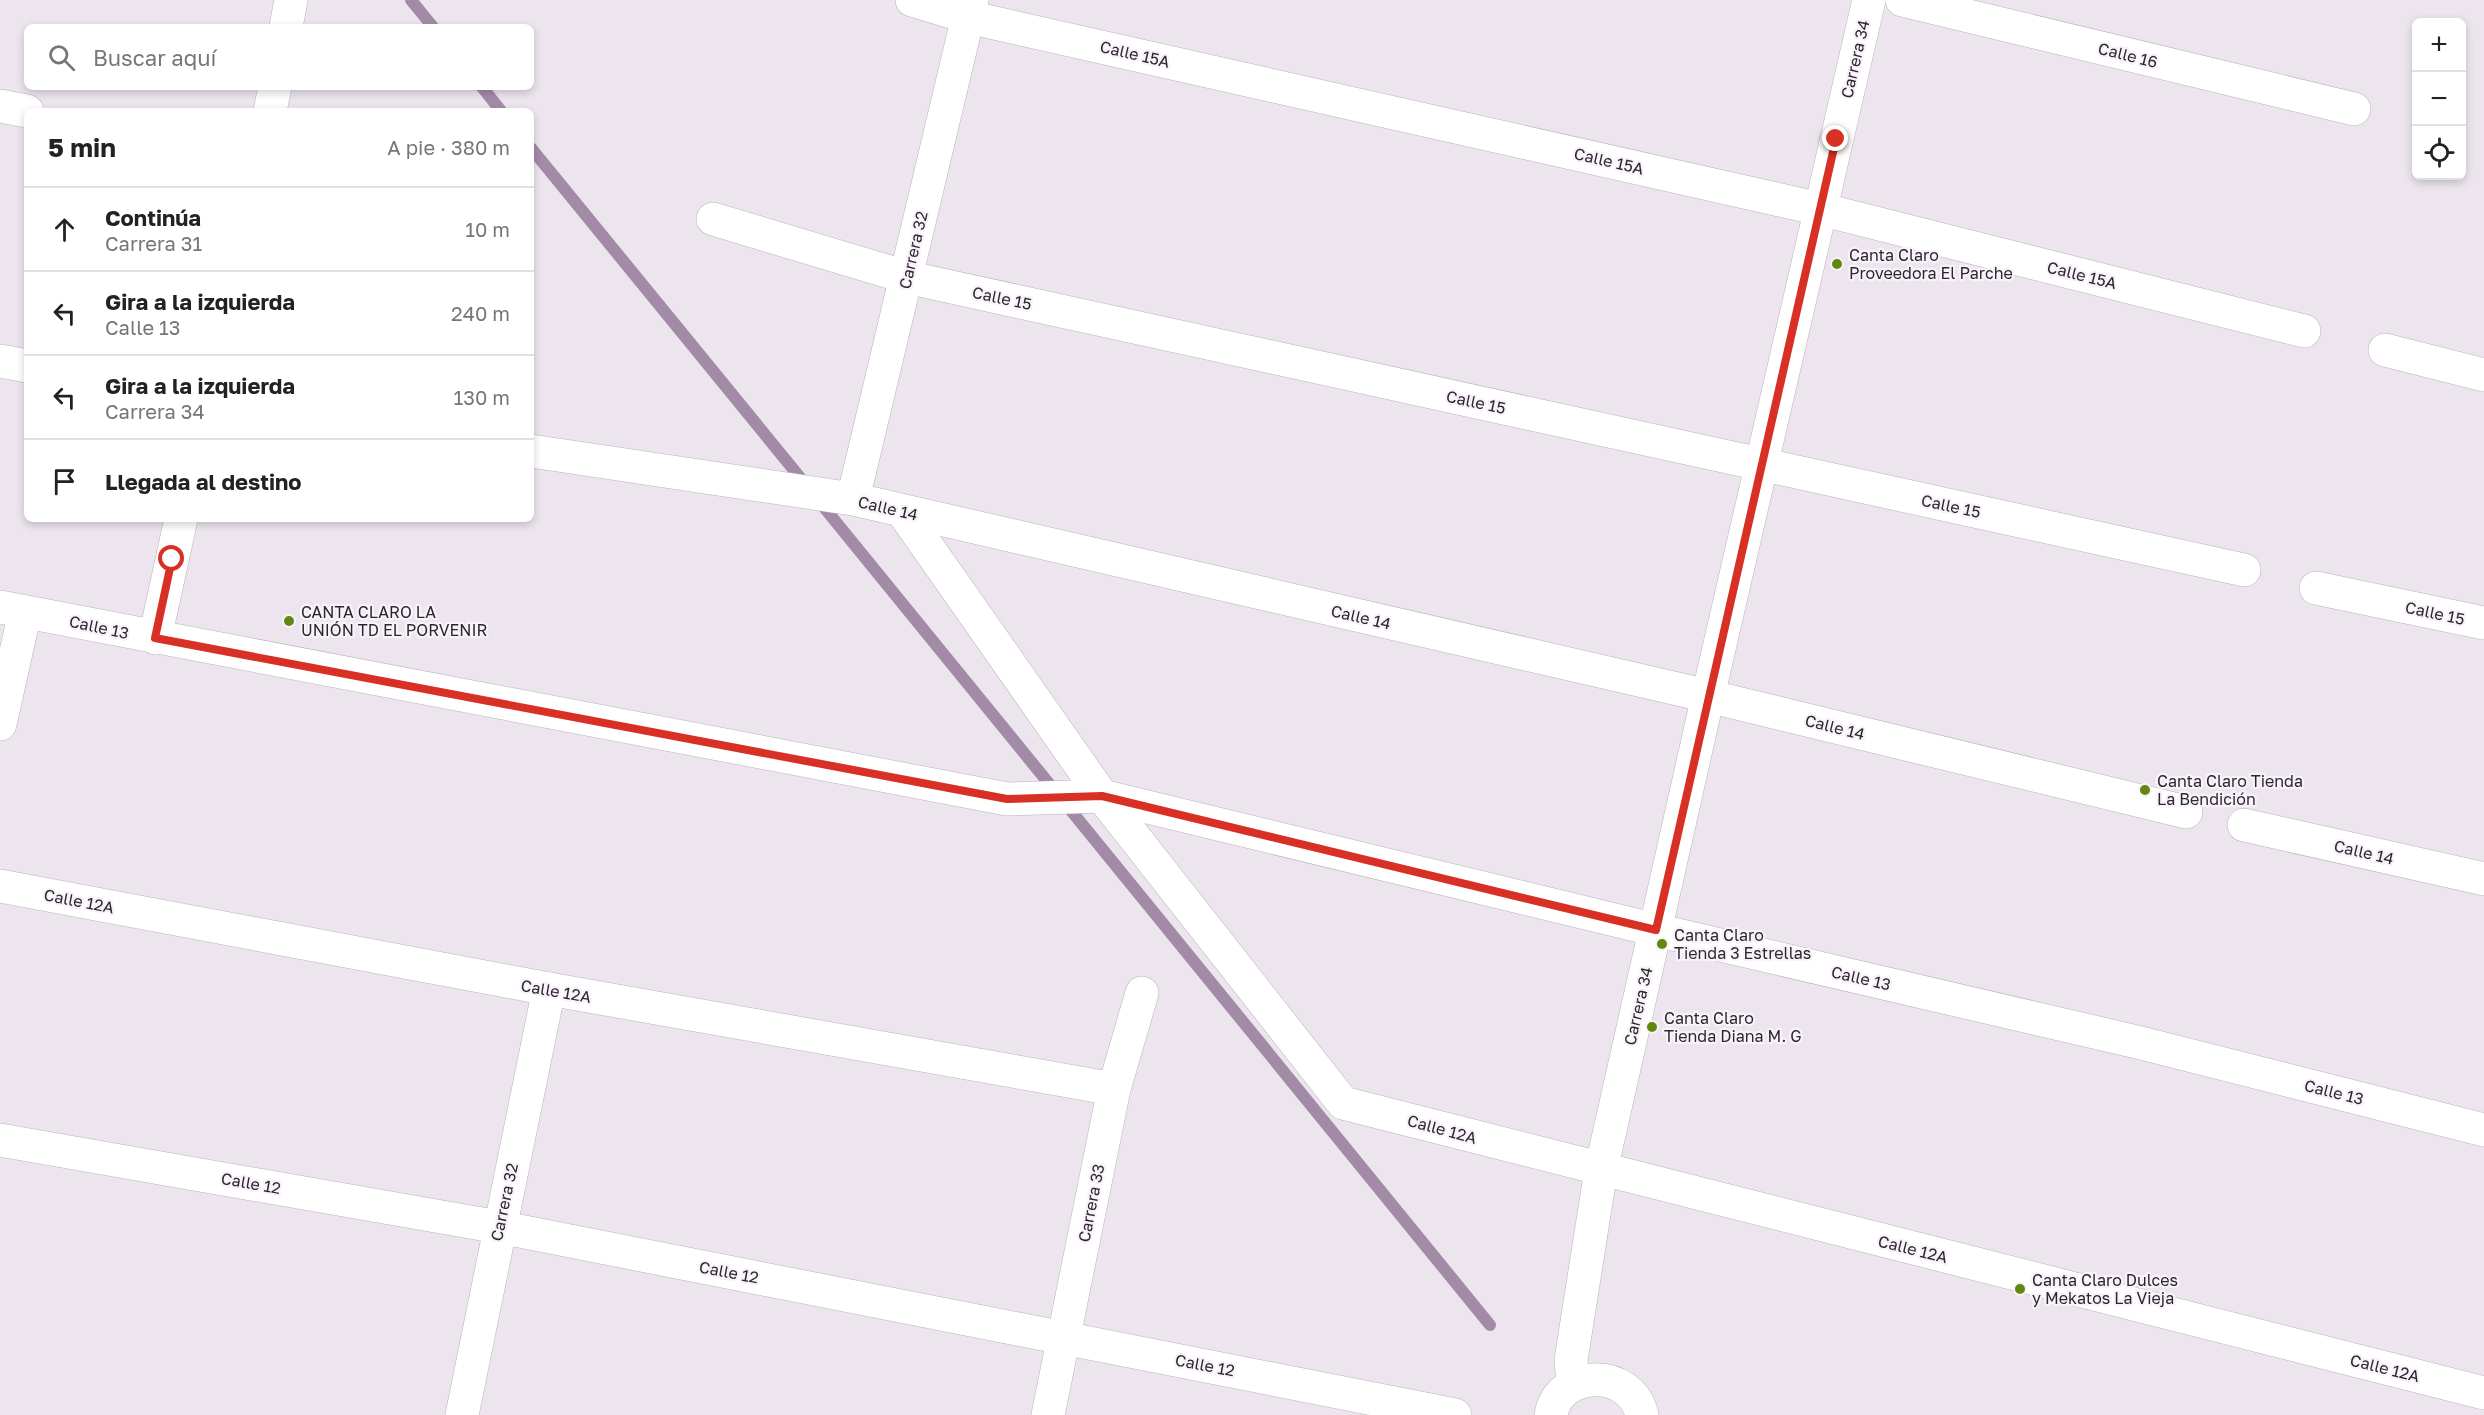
<!DOCTYPE html>
<html lang="es">
<meta charset="utf-8">
<style>
:root{--surface:#fff;--page:#f2f2f2;--text:#222;--muted:#767676;--line:#e0e0e0}
body{margin:0;font-family:"Golos Text",sans-serif;background:var(--page);color:var(--text)}
.controls{position:absolute;right:18px;top:18px;display:grid;overflow:hidden;border-radius:9px;box-shadow:0 3px 9px #0003}
.controls button{width:54px;height:54px;display:grid;place-items:center;padding:0;border:0;border-bottom:2px solid var(--line);background:var(--surface);color:var(--text);font:30px sans-serif}
.stop{position:absolute;width:18px;height:18px;margin:-14px;border:4px solid #d93025;border-radius:50%;background:#fff}
.stop.end{background:#d93025;border-color:#fff;box-shadow:0 2px 6px #0008}
.list{margin:0;padding:0;list-style:none}
h2{display:flex;justify-content:space-between;align-items:center;height:78px;margin:0;padding:0 24px;font-size:26px}
h2 small{font-size:20px;font-weight:400;color:var(--muted)}
.list li{display:grid;grid-template-columns:39px 1fr auto;gap:18px;align-items:center;box-sizing:border-box;height:84px;padding:0 24px;border-top:2px solid var(--line)}
.list b{display:block;font-size:22px;white-space:nowrap}
.list p{margin:0;font-size:20px;white-space:nowrap;color:var(--muted)}
.list em{font-size:20px;font-style:normal;color:var(--muted)}
.icon{flex:none;width:33px;height:33px;fill:none;stroke:currentColor;stroke-width:2;stroke-linecap:round;stroke-linejoin:round}
.map{position:relative;flex:none;width:2484px;height:1415px;overflow:hidden}
.search{position:absolute;background:var(--surface);box-shadow:0 3px 9px #0003;left:24px;top:24px;width:510px;height:66px;display:flex;align-items:center;gap:15px;box-sizing:border-box;padding:0 21px;border-radius:9px;color:var(--muted);font-size:22px}
.panel{position:absolute;background:var(--surface);box-shadow:0 3px 9px #0003;left:24px;top:108px;width:510px;height:414px;border-radius:9px}
.map>svg:first-child{display:block}
.lines{fill:none;stroke-linecap:round;stroke-linejoin:round}
.stream{stroke:#a38ba8;stroke-width:12}
.minor-casing{stroke:#b9b2ba;stroke-width:34}
.minor{stroke:#fff;stroke-width:33}
.route{stroke:#d93025;stroke-width:8}
.poi-dot{fill:#61880f;stroke:#f9f2fb;stroke-width:2}
.labels{text-anchor:middle;stroke-width:4.5;stroke-linejoin:round;paint-order:stroke}
.street-label{font-size:16px;fill:#2b282c;stroke:#f9f2fb}
.poi-label{font-size:16px;fill:#2b282c;stroke:#f9f2fb;text-anchor:start}
</style>
<div class="map">
<svg width="2484" height="1415" viewBox="0 0 2484 1415">
<rect width="100%" height="100%" fill="#ece5ee"/>
<g class="lines">
<g class="stream">
<path d="M 411,0 L 433,27"/>
<path d="M 482,87 L 501,111"/>
<path d="M 531,148 L 807,486"/>
<path d="M 818,500 L 1490,1325"/>
</g>
<g class="minor-casing">
<g id="minor">
<path d="M 912,0 L 968,17 L 1820,209 L 2304,331"/>
<path d="M 1902,0 L 2354,109"/>
<path d="M 286,27 L 291,0"/>
<path d="M 0,106 L 27,111"/>
<path d="M 270,111 L 275,87"/>
<path d="M 713,219 L 906,277 L 2244,570"/>
<path d="M 2385,350 L 2484,375"/>
<path d="M 0,361 L 27,366"/>
<path d="M 531,451 L 853,499 L 1708,696 L 2186,812"/>
<path d="M 853,499 L 972,0"/>
<path d="M 903,512 L 1102,796 L 1343,1103 L 2484,1393"/>
<path d="M 2316,588 L 2484,623"/>
<path d="M 0,607 L 1007,799 L 1102,796 L 1656,930 L 2141,1043 L 2484,1130"/>
<path d="M 155,638 L 181,519"/>
<path d="M 0,724 L 25,612"/>
<path d="M 2244,825 L 2484,879"/>
<path d="M 0,886 L 549,989 L 1114,1089"/>
<path d="M 0,1140 L 499,1227 L 1455,1415"/>
<path d="M 1573,1384 L 1571,1360 L 1601,1170 L 1708,696 L 1869,0"/>
<path d="M 462,1415 L 549,989"/>
<path d="M 1048,1415 L 1114,1089 L 1142,993"/>
<path d="M 1551,1415 C 1558,1370 1630,1366 1642,1415"/>
</g>
</g>
<use href="#minor" class="minor"/>
</g>
<g class="lines">
<path class="route" d="M 172,559 L 155,638 L 1007,799 L 1102,796 L 1656,930 L 1836,139"/>
</g>
<g class="poi-dot">
<circle cx="1837" cy="264" r="6"/>
<circle cx="289" cy="621" r="6"/>
<circle cx="2145" cy="790" r="6"/>
<circle cx="1662" cy="944" r="6"/>
<circle cx="1652" cy="1027" r="6"/>
<circle cx="2020" cy="1289" r="6"/>
</g>
<g class="labels">
<g class="street-label">
<text transform="translate(1135 54) rotate(13)" y="6">Calle 15A</text>
<text transform="translate(2128 55) rotate(14)" y="6">Calle 16</text>
<text transform="translate(1855 59) rotate(-77)" y="6">Carrera 34</text>
<text transform="translate(1609 161) rotate(13)" y="6">Calle 15A</text>
<text transform="translate(913 250) rotate(-77)" y="6">Carrera 32</text>
<text transform="translate(2082 275) rotate(14)" y="6">Calle 15A</text>
<text transform="translate(1002 298) rotate(12)" y="6">Calle 15</text>
<text transform="translate(1476 402) rotate(12)" y="6">Calle 15</text>
<text transform="translate(1951 506) rotate(12)" y="6">Calle 15</text>
<text transform="translate(888 508) rotate(13)" y="6">Calle 14</text>
<text transform="translate(2435 613) rotate(12)" y="6">Calle 15</text>
<text transform="translate(1361 617) rotate(13)" y="6">Calle 14</text>
<text transform="translate(99 627) rotate(12)" y="6">Calle 13</text>
<text transform="translate(1835 727) rotate(14)" y="6">Calle 14</text>
<text transform="translate(2364 852) rotate(13)" y="6">Calle 14</text>
<text transform="translate(79 901) rotate(11)" y="6">Calle 12A</text>
<text transform="translate(1861 978) rotate(13)" y="6">Calle 13</text>
<text transform="translate(556 991) rotate(10)" y="6">Calle 12A</text>
<text transform="translate(1638 1006) rotate(-77)" y="6">Carrera 34</text>
<text transform="translate(2334 1092) rotate(14)" y="6">Calle 13</text>
<text transform="translate(1442 1129) rotate(15)" y="6">Calle 12A</text>
<text transform="translate(251 1183) rotate(10)" y="6">Calle 12</text>
<text transform="translate(504 1202) rotate(-78)" y="6">Carrera 32</text>
<text transform="translate(1091 1203) rotate(-79)" y="6">Carrera 33</text>
<text transform="translate(1913 1249) rotate(14)" y="6">Calle 12A</text>
<text transform="translate(729 1272) rotate(11)" y="6">Calle 12</text>
<text transform="translate(1205 1365) rotate(11)" y="6">Calle 12</text>
<text transform="translate(2385 1368) rotate(14)" y="6">Calle 12A</text>
</g>
<g class="poi-label">
<text x="1849" y="261">Canta Claro<tspan x="1849" dy="18">Proveedora El Parche</tspan></text>
<text x="301" y="618">CANTA CLARO LA<tspan x="301" dy="18">UNIÓN TD EL PORVENIR</tspan></text>
<text x="2157" y="787">Canta Claro Tienda<tspan x="2157" dy="18">La Bendición</tspan></text>
<text x="1674" y="941">Canta Claro<tspan x="1674" dy="18">Tienda 3 Estrellas</tspan></text>
<text x="1664" y="1024">Canta Claro<tspan x="1664" dy="18">Tienda Diana M. G</tspan></text>
<text x="2032" y="1286">Canta Claro Dulces<tspan x="2032" dy="18">y Mekatos La Vieja</tspan></text>
</g>
</g>
</svg>
<div class="controls">
<button>+</button>
<button>−</button>
<button><svg class="icon" aria-label="locate" viewBox="0 0 24 24"><circle cx="12" cy="12" r="6"/><path d="M12 2v4M12 18v4M2 12h4M18 12h4"/></svg></button>
</div>
<div class="stop" style="left:172px;top:559px"></div>
<div class="stop end" style="left:1836px;top:139px"></div>
<div class="search"><svg class="icon" aria-label="search" viewBox="0 0 24 24"><circle cx="10" cy="10" r="6"/><path d="M15 15l6 6"/></svg>Buscar aquí</div>
<section class="panel">
<h2>5 min<small>A pie · 380 m</small></h2>
<ul class="list">
<li><svg class="icon" aria-label="ahead" viewBox="0 0 24 24"><path d="M12 20V5M6 11l6-6 6 6"/></svg><div><b>Continúa</b><p>Carrera 31</p></div><em>10 m</em></li>
<li><svg class="icon" aria-label="left" viewBox="0 0 24 24"><path d="M17 20v-9H6M10 6l-5 5 5 5"/></svg><div><b>Gira a la izquierda</b><p>Calle 13</p></div><em>240 m</em></li>
<li><svg class="icon" aria-label="left" viewBox="0 0 24 24"><path d="M17 20v-9H6M10 6l-5 5 5 5"/></svg><div><b>Gira a la izquierda</b><p>Carrera 34</p></div><em>130 m</em></li>
<li><svg class="icon" aria-label="arrive" viewBox="0 0 24 24"><path d="M6 21V4h12l-3 4 3 4H6"/></svg><div><b>Llegada al destino</b></div></li>
</ul>
</section>
</div>
